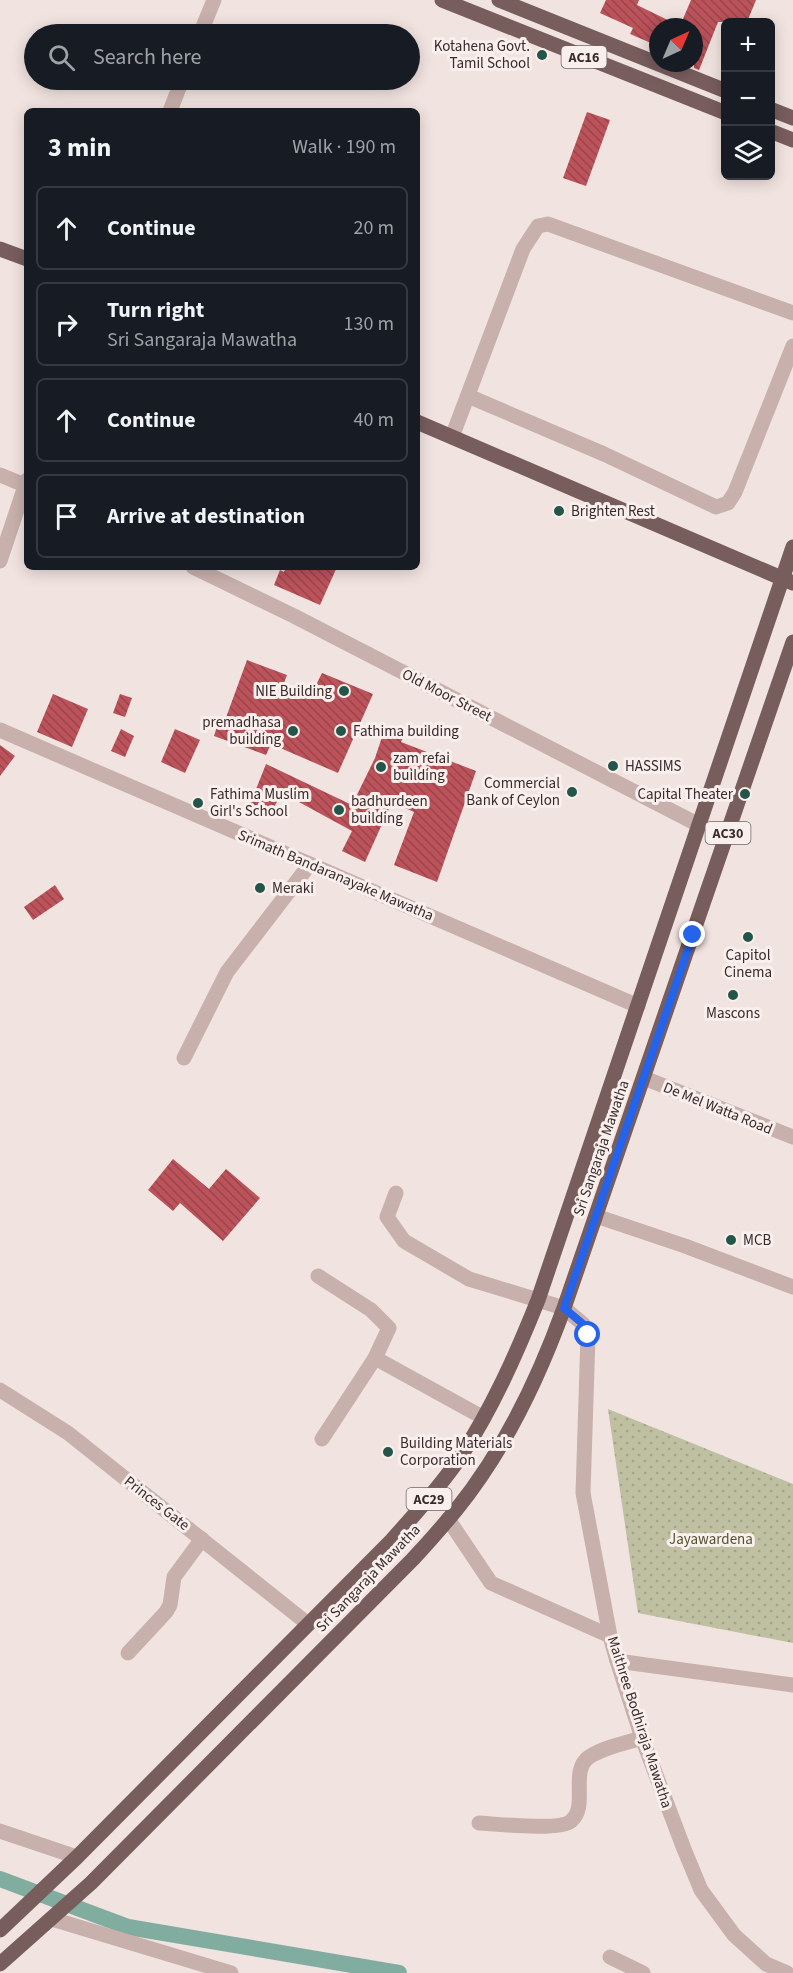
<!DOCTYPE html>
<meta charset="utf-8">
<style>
:root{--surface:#171b24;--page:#242831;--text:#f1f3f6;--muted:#9ea1a6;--line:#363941}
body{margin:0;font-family:"Source Sans 3",sans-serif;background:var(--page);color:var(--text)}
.controls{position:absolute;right:18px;top:18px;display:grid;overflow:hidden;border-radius:9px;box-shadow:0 3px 15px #0003}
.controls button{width:54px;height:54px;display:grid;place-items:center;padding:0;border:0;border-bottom:2px solid var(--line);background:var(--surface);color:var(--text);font:30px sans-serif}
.compass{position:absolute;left:649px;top:18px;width:54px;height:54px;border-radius:50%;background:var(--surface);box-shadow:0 3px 15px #0003;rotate:44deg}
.stop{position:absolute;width:18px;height:18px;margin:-14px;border:4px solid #2563eb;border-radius:50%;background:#fff}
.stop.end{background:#2563eb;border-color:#fff;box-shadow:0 2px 6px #0008}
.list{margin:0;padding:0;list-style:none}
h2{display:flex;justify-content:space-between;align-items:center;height:78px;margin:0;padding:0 24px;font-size:26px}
h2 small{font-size:20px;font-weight:400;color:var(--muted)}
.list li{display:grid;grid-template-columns:39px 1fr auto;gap:18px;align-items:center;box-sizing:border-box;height:84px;margin:0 12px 12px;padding:0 12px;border:2px solid var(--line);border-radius:9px}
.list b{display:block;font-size:22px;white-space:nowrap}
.list p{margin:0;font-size:20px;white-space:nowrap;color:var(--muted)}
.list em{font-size:20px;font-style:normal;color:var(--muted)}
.icon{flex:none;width:33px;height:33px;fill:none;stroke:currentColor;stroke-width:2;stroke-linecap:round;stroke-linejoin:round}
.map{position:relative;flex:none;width:793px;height:1973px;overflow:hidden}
.search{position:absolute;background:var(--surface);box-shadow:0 3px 15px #0003;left:24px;top:24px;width:396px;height:66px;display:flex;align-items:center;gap:15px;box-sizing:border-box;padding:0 21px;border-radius:33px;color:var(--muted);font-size:22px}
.panel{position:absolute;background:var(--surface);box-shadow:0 3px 15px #0003;left:24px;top:108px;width:396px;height:462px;border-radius:9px}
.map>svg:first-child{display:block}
.green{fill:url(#green-dots)}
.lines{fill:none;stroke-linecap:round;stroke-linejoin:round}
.canal{stroke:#81aca0;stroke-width:16}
.building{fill:url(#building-back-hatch)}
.minor{stroke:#c8b0ac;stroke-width:15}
.major{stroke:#785d5d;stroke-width:15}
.route{stroke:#2563eb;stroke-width:8}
.poi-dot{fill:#235649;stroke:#f9efec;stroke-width:2}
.labels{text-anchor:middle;stroke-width:6;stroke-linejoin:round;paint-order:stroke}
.shield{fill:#f9efec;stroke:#716665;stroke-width:1.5}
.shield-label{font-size:14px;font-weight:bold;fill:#372b2b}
.poi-label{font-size:15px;fill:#372b2b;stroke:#f9efec;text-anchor:start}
.street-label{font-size:15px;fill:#372b2b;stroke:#f9efec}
.park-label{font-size:15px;fill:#525430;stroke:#f9efec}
</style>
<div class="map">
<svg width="793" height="1973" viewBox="0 0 793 1973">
<defs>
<pattern id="green-dots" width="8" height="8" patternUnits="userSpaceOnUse" patternTransform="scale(1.5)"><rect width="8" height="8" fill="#bfbfa1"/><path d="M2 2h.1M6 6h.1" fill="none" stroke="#a5a48b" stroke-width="1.8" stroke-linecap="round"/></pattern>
<pattern id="building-back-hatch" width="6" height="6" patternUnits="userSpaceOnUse" patternTransform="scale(1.5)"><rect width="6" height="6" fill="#bc535b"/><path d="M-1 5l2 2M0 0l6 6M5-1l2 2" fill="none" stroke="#9a454b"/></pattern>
</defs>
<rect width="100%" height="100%" fill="#f1e3e0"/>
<path class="green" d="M 608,1409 L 793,1484 L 793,1643 L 638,1613 Z"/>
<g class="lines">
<path class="canal" d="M 0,1879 L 128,1927 L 399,1973"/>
</g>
<g class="building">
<path d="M 606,0 L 639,0 L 637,5 L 680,26 L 691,0 L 756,0 L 747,22 L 718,22 L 699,70 L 694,68 L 694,27 L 658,27 L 658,46 L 630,34 L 633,28 L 600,13 Z"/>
<path d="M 587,112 L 610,120 L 586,186 L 563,178 Z"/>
<path d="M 286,567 L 337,567 L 320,605 L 274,585 L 280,570 L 284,572 Z"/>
<path d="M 247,660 L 287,675 L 282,688 L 309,699 L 322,673 L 373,694 L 338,773 L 271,744 L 266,755 L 214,736 L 219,720 L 224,723 Z"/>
<path d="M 53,694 L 88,709 L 72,747 L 37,732 Z"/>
<path d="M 120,694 L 132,698 L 125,717 L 113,713 Z"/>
<path d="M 386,725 L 406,730 L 401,742 L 476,771 L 437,882 L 394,865 L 414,812 L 392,802 L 365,862 L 342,851 L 352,831 L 299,802 L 280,796 L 269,817 L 249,807 L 266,764 L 352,805 L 375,758 Z"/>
<path d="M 121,729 L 134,736 L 125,757 L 111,751 Z"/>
<path d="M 175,729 L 200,740 L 185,773 L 161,762 Z"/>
<path d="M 0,745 L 15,756 L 0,776 Z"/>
<path d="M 55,885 L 64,899 L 33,920 L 24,907 Z"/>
<path d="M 173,1159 L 209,1189 L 226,1169 L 260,1198 L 223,1241 L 180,1203 L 173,1211 L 148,1190 Z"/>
</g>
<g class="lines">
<g class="minor">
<path d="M 200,34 L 214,0"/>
<path d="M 170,111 L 182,80"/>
<path d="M 468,396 L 604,454 L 716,507 L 728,503 L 735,492 L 793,346"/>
<path d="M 452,437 L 523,249 L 538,226 L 548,224 L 793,313"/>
<path d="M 0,475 L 27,486"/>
<path d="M 0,561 L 27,480"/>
<path d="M 193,567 L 294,616 L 699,825"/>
<path d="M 0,730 L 638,1006"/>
<path d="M 184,1058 L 227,972 L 310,864"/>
<path d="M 644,1078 L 793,1137"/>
<path d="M 396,1193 L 387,1217 L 404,1241 L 469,1279 L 564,1308 L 583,1324 L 588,1336 L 583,1493 L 610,1636 L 617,1661 L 642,1738 L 684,1849 L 701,1890 L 734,1935 L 766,1964 L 787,1973"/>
<path d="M 596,1216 L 685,1246 L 793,1287"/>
<path d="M 318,1276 L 371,1310 L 389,1328 L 375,1358 L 322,1439"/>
<path d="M 375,1358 L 484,1418"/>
<path d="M 0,1390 L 68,1433 L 308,1624"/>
<path d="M 448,1519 L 491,1583 L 610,1636"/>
<path d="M 128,1653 L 166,1612 L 170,1605 L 174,1577 L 202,1539"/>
<path d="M 617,1661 L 793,1685"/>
<path d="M 479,1823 C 497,1824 560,1831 571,1821 C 589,1807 569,1771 589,1757 C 604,1747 625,1743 642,1738"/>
<path d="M 0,1831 L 77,1857"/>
<path d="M 52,1919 L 231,1973"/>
<path d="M 610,1957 L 643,1973"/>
</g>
<g class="major">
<path d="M 442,0 L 726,113"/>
<path d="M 499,0 L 726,91"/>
<path d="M 770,109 L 793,118"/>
<path d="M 770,131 L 793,140"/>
<path d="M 0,249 L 27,259"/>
<path d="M 417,422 L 793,583"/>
<path d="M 0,1930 L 77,1857 L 392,1540 C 415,1514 439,1488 459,1459 C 492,1409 516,1355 538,1300 L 793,547"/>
<path d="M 0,1964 L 91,1883 L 413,1559 C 428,1543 442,1527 456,1510 C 504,1451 538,1380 564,1308 L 793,642"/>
</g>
</g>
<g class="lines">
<path class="route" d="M 588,1335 L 583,1324 L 564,1308 L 693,935"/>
</g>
<g class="poi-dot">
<circle cx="542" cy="55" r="6"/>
<circle cx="559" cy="511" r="6"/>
<circle cx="344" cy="691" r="6"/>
<circle cx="293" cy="731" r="6"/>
<circle cx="341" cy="731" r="6"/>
<circle cx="613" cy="766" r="6"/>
<circle cx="381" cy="767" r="6"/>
<circle cx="572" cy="792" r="6"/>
<circle cx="745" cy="794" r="6"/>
<circle cx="198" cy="803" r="6"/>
<circle cx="339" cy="810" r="6"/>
<circle cx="260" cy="888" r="6"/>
<circle cx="748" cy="937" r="6"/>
<circle cx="733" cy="995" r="6"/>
<circle cx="731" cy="1240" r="6"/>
<circle cx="388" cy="1452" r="6"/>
</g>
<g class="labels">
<g class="shield">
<rect x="561.5" y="46" width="45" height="22" rx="4.5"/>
<rect x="705.5" y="822" width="45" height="22" rx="4.5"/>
<rect x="406.5" y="1488" width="45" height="22" rx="4.5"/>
</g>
<g class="shield-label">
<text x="584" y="62">AC16</text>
<text x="728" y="838">AC30</text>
<text x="429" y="1504">AC29</text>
</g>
<g class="poi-label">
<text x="530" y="51" text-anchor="end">Kotahena Govt.<tspan x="530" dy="17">Tamil School</tspan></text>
<text x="571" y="516">Brighten Rest</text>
<text x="332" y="696" text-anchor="end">NIE Building</text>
<text x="281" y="727" text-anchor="end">premadhasa<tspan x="281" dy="17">building</tspan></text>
<text x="353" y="736">Fathima building</text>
<text x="393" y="763">zam refai<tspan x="393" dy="17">building</tspan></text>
<text x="625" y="771">HASSIMS</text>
<text x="560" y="788" text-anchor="end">Commercial<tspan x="560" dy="17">Bank of Ceylon</tspan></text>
<text x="210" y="799">Fathima Muslim<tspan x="210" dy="17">Girl's School</tspan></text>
<text x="733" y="799" text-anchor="end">Capital Theater</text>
<text x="351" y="806">badhurdeen<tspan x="351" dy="17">building</tspan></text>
<text x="272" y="893">Meraki</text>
<text x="748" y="960" text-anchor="middle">Capitol<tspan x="748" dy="17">Cinema</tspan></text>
<text x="733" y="1018" text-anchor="middle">Mascons</text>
<text x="743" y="1245">MCB</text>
<text x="400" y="1448">Building Materials<tspan x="400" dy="17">Corporation</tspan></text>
</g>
<g class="street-label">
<text transform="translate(447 695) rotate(27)" y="5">Old Moor Street</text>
<text transform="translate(336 875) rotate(23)" y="5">Srimath Bandaranayake Mawatha</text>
<text transform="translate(718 1108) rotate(22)" y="5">De Mel Watta Road</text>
<text transform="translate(601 1148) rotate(-71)" y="5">Sri Sangaraja Mawatha</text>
<text transform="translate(157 1503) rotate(38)" y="5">Princes Gate</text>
<text transform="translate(368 1578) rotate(-46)" y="5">Sri Sangaraja Mawatha</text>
<text transform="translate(640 1722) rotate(72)" y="5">Maithree Bodhiraja Mawatha</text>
</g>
<g class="park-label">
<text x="711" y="1544">Jayawardena</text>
</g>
</g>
</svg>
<div class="controls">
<button>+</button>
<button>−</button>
<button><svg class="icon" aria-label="layers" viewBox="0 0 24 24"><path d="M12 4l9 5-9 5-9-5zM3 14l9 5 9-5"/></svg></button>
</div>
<svg class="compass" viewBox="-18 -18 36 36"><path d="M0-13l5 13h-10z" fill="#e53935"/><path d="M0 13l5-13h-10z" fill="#9ea1a6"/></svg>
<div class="stop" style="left:588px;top:1335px"></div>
<div class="stop end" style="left:693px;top:935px"></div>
<div class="search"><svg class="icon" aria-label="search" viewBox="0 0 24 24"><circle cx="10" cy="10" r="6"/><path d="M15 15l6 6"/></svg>Search here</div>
<section class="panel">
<h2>3 min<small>Walk · 190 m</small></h2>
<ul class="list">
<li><svg class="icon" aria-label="ahead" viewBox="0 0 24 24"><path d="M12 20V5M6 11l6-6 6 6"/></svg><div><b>Continue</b></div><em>20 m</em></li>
<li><svg class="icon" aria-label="right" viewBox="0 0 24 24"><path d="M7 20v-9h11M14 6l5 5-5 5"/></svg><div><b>Turn right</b><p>Sri Sangaraja Mawatha</p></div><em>130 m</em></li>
<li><svg class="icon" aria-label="ahead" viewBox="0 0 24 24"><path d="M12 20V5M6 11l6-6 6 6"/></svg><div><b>Continue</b></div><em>40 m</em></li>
<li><svg class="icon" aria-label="arrive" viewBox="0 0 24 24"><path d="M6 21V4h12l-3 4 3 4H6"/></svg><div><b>Arrive at destination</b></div></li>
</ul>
</section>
</div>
